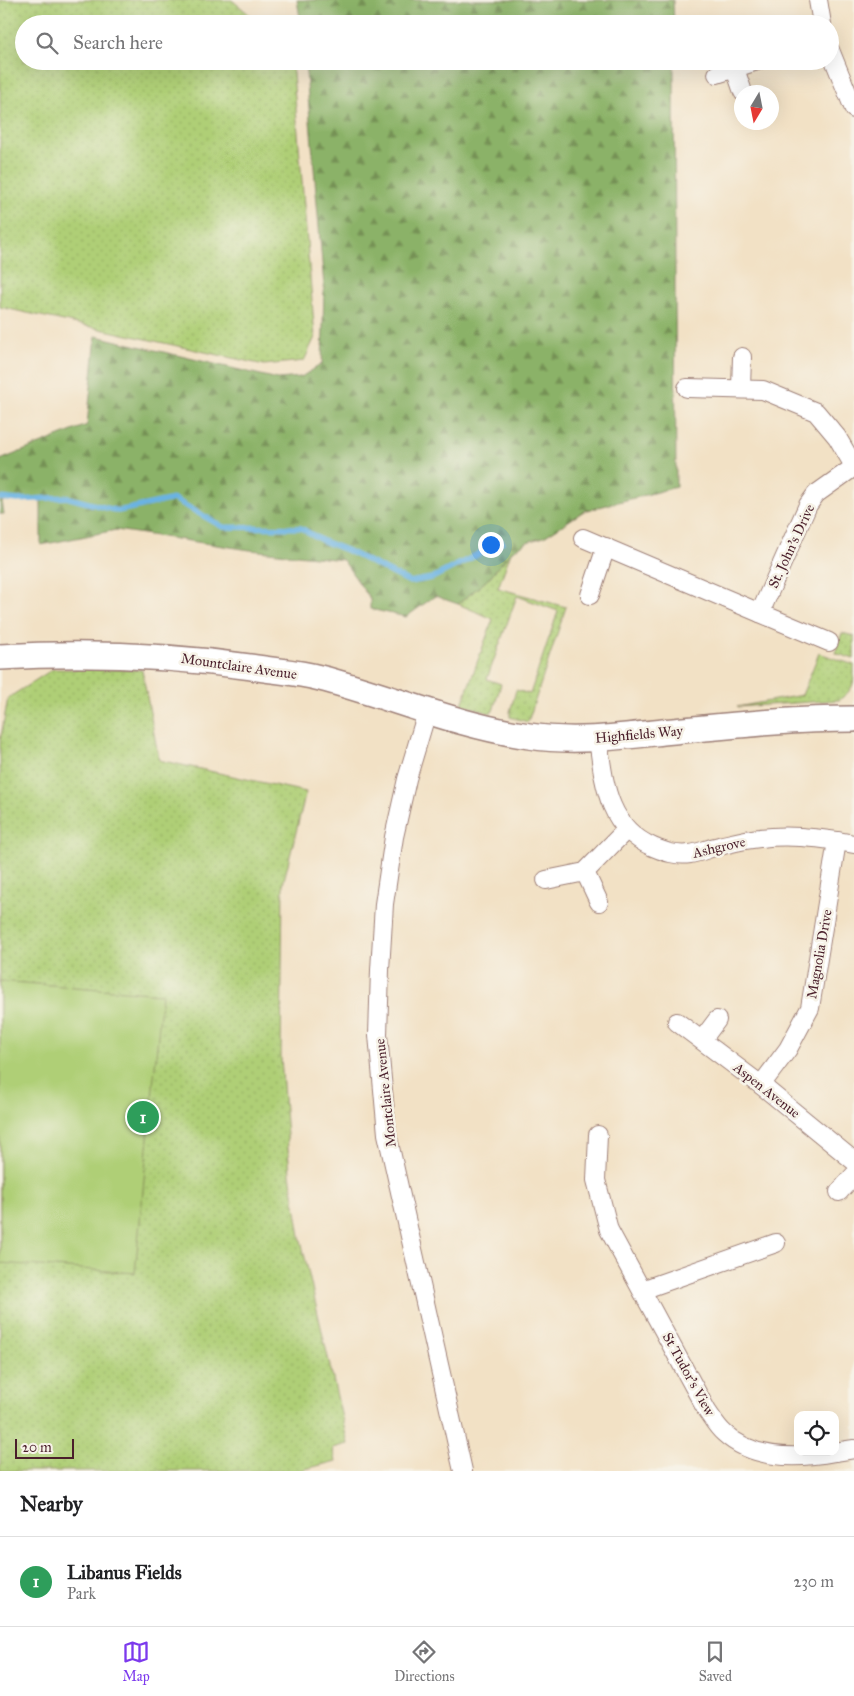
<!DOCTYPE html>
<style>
:root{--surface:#fff;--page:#f2f2f2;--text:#202124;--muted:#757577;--line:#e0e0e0;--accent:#7c3aed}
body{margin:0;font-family:"IM FELL Great Primer",serif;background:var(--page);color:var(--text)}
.controls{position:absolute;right:15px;bottom:15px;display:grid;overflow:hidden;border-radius:10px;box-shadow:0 5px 20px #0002}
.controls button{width:45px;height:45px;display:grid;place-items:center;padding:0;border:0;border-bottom:1px solid var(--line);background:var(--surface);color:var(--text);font:25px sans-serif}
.compass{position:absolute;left:734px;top:85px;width:45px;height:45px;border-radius:50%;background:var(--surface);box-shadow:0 5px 20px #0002;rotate:190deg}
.scale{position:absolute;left:15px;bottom:12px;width:59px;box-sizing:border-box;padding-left:5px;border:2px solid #4a1f2b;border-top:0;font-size:14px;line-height:18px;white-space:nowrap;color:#4a1f2b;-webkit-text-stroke:4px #f7f3e8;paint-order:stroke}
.you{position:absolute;left:490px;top:544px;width:18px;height:18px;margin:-12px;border:4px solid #fff;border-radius:50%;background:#1a73e8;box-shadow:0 0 0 8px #1a73e833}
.badge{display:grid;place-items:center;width:32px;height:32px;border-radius:50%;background:var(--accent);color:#fff;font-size:16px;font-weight:700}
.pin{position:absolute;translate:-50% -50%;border:2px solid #fff;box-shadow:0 1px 5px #0006}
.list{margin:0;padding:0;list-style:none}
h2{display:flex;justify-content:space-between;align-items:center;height:65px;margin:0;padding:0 20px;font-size:21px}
h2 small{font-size:16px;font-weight:400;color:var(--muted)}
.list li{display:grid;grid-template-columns:32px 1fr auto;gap:15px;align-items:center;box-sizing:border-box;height:90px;padding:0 20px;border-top:1px solid var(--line)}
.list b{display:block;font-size:19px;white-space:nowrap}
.list p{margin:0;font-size:16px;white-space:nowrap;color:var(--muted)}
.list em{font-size:16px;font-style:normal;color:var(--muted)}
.icon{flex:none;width:28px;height:28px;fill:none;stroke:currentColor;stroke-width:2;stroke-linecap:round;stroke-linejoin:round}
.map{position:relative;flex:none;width:854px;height:1471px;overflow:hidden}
.search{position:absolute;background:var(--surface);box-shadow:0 5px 20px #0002;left:15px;right:15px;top:15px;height:55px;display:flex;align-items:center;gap:12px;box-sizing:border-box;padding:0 18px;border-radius:28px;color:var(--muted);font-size:19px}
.sheet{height:155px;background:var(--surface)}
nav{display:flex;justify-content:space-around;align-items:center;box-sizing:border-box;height:70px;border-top:1px solid var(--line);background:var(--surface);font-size:14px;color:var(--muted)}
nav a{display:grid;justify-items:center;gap:2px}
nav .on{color:var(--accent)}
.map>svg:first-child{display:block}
.green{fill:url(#green-dots);stroke:#7c7750}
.forest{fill:url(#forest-firs);stroke:#6a6849}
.pitch{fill:#afcf76;stroke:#7c7750}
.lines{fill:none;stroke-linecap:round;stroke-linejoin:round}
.stream{stroke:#6ab3e2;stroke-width:5.5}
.street-casing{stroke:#9e8078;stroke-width:20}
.secondary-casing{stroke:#9e8078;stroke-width:28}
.street{stroke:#fff;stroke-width:18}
.secondary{stroke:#fff;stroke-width:25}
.labels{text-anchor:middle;stroke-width:5;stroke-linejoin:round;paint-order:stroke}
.street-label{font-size:14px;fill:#4a1f2b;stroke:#f7f3e8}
</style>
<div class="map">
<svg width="854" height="1471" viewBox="0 0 854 1471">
<defs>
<pattern id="green-dots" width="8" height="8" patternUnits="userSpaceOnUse" patternTransform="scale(1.25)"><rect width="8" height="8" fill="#afcf76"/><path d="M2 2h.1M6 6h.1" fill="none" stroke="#98b166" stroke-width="1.8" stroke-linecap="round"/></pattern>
<pattern id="forest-firs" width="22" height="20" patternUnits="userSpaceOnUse" patternTransform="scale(1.25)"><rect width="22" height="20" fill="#8bb267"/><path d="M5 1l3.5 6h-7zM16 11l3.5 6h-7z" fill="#749055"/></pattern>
</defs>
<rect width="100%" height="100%" fill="#f7f3e8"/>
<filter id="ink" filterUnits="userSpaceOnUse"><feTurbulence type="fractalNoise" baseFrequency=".02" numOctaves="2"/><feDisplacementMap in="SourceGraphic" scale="10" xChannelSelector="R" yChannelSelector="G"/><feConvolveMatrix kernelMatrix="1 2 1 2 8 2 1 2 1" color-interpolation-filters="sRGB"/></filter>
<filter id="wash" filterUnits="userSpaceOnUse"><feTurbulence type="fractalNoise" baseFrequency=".0096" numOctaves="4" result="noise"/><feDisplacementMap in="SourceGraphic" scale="20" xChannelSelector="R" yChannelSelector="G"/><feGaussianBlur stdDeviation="1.12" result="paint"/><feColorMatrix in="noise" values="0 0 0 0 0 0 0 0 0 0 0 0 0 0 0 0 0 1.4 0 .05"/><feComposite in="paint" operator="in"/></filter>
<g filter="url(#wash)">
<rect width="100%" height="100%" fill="#f2e1c5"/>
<g class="green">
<path d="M 0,0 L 232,0 L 261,24 L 24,24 L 24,61 L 292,61 L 315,337 L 304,361 L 264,365 L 0,307 Z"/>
<path d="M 511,552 L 498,588 L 566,607 L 528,722 L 510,717 L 510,712 L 516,690 L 530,694 L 558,611 L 517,596 L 487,679 L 501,684 L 493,711 L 489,713 L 462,704 L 493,619 L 458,604 L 487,580 Z"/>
<path d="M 842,633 L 854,636 L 854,659 L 835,653 Z"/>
<path d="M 819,653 L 854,665 C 854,685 854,689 839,700 L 737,707 L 802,695 Z"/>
<path d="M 53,669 L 142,670 L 159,760 L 306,792 L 283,884 L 281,1059 L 290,1174 L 300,1236 L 348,1444 L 333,1448 L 336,1461 L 298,1471 L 0,1471 L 0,741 L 8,698 Z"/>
</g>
<g class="forest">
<path d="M 297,0 L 673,0 L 674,24 L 301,24 Z"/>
<path d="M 305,61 L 674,61 L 676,487 L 584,511 L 544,537 L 527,542 L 511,552 L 487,580 L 458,604 L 435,596 L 406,617 L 370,609 L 370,599 L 343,560 L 250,550 L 116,530 L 41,545 L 41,498 L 2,501 L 4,514 L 0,514 L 0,460 L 87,425 L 96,336 L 278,379 L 301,377 L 322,364 L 324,287 Z"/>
</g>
<path class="pitch" d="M 0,981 L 162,994 L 135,1273 L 0,1263 Z"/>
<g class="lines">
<path class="stream" d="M 0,498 L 18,500 L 66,497 L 118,511 L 174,499 L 223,527 L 301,528 L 323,541 L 346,550 L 410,582 L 432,578 L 502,542"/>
</g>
</g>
<g filter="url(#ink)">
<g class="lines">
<g class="street-casing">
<g id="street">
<path d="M 818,0 L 822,24"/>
<path d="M 830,50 L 854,109"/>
<path d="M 735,69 L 743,92"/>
<path d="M 717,74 L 757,61"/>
<path d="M 687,388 L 763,390 L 816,412 L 837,437 L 854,466"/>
<path d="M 741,388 L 742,357"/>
<path d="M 583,538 L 760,613 L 808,505 L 816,494 L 854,467"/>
<path d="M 590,595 L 606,547"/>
<path d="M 760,613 L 829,642"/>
<path d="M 427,712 L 407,779 L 394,837 L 384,904 L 380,970 L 378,1035 L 387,1134 L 463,1471"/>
<path d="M 598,739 C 604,782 607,827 653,847 C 665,852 676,856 690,854 C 699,853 709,848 719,846 C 732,843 746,839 760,838 C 792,834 823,838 854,844"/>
<path d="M 585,872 L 599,902"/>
<path d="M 546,880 L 585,872 L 626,830"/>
<path d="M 677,1022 L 761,1085 L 854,1161"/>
<path d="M 702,1040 L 717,1020"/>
<path d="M 761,1085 L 788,1049 L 810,1008 L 837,841"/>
<path d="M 598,1135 L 596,1180 L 609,1230 L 707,1411 C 712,1418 717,1427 724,1433 C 753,1460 798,1459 835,1452"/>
<path d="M 839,1192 L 854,1175"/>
<path d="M 642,1290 L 776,1243"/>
<path d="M 835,1452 L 854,1449"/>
</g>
</g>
<g class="secondary-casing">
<path id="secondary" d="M 0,657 C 85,652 167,655 251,667 C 274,671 298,672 320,678 C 390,696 457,726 529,736 C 574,743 619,737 663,732 C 727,726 790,719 854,719"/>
</g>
<use href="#street" class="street"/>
<use href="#secondary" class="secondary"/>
</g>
</g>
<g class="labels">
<g class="street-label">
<text transform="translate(791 546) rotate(-65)" y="5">St. John's Drive</text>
<text transform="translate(239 666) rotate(8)" y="5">Mountclaire Avenue</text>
<text transform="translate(639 734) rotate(-5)" y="5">Highfields Way</text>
<text transform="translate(719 847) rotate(-13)" y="5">Ashgrove</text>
<text transform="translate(819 954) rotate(-80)" y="5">Magnolia Drive</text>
<text transform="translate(767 1090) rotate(38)" y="5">Aspen Avenue</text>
<text transform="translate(385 1093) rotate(-96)" y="5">Montclaire Avenue</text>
<text transform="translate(689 1374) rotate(61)" y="5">St Tudor's View</text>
</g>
</g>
</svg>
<div class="controls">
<button><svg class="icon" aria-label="locate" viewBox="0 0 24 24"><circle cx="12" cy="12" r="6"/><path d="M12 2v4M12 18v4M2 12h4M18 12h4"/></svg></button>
</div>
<svg class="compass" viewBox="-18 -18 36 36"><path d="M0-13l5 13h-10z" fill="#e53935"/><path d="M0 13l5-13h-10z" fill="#757577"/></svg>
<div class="scale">20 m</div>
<div class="you"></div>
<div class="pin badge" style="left:143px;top:1117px;background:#2e9e5b">1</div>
<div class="search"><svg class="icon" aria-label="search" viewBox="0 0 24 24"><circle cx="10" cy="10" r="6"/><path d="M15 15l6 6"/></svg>Search here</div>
</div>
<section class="sheet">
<h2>Nearby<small></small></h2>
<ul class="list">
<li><span class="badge" style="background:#2e9e5b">1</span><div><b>Libanus Fields</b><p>Park</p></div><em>230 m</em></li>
</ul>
</section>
<nav>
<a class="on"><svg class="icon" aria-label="map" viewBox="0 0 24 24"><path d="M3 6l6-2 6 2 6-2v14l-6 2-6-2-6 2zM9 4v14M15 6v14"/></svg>Map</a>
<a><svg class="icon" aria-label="directions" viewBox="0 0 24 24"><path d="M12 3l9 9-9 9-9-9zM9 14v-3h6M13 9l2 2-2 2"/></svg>Directions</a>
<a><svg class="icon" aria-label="saved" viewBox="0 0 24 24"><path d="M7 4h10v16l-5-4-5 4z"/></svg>Saved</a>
</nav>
